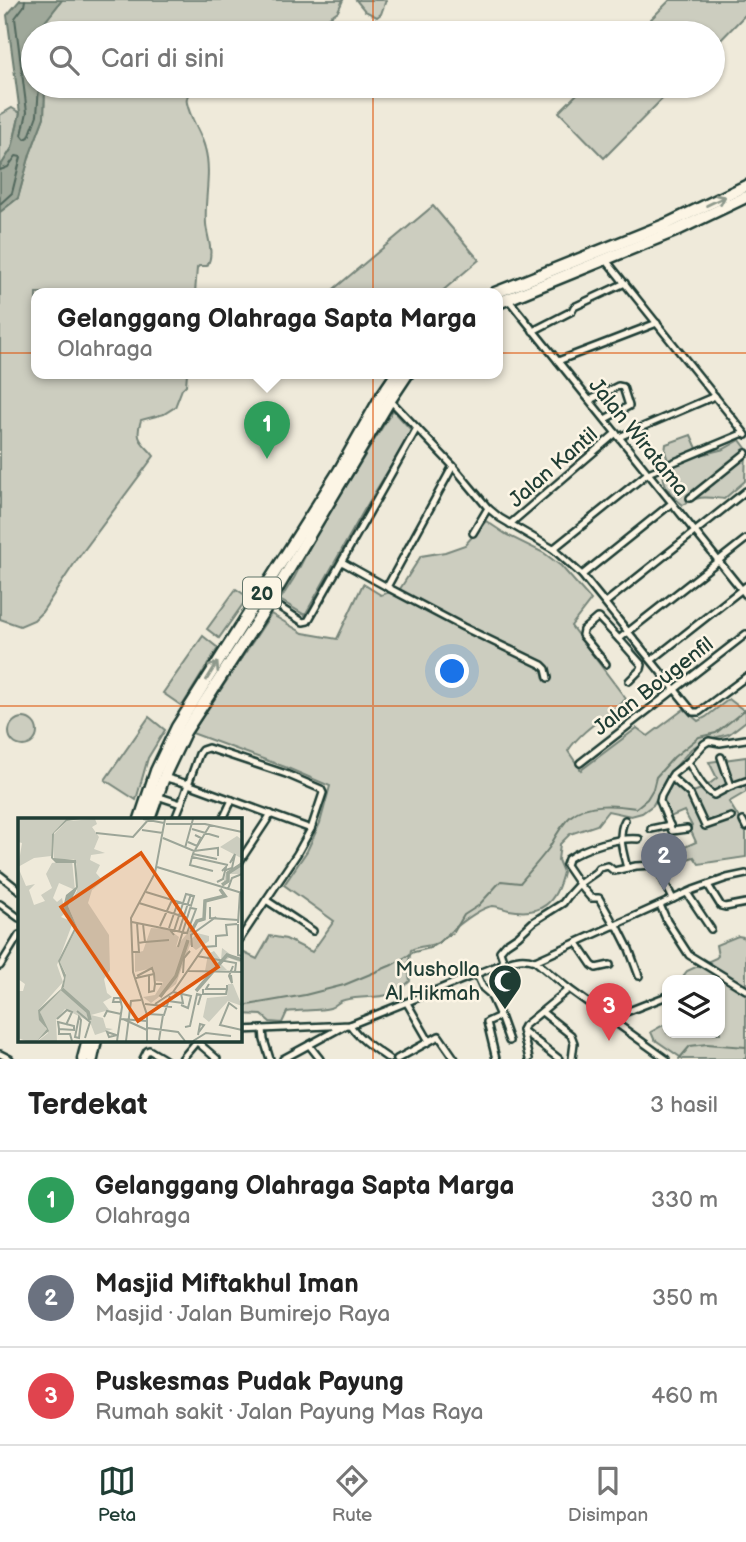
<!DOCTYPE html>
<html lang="id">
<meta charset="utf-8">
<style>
:root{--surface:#fff;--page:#f2f2f2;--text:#222;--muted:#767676;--line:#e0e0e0;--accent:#1f3d34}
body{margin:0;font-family:"Balsamiq Sans",sans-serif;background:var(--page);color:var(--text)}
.controls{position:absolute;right:21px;bottom:21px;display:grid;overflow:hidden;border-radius:14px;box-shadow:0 2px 5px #0004}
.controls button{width:63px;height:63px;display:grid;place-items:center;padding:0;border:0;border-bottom:2px solid var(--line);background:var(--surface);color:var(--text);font:35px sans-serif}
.you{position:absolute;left:453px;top:672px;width:24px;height:24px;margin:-18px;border:5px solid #fff;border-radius:50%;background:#1a73e8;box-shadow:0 0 0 10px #1a73e833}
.badge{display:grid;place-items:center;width:46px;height:46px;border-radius:50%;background:var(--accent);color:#fff;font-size:23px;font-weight:700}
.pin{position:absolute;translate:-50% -58px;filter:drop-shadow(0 2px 4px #0008)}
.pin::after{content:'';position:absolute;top:37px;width:24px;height:21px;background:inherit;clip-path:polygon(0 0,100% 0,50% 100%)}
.popup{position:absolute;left:31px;top:288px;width:472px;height:91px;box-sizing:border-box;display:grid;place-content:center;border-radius:14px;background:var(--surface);filter:drop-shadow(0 2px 5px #0005);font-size:23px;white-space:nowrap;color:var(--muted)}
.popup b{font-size:26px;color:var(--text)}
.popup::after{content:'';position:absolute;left:50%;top:100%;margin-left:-14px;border:14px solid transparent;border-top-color:var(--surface)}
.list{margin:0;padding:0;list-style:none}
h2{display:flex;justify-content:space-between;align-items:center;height:91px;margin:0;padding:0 28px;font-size:30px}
h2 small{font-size:23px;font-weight:400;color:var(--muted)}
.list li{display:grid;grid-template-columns:46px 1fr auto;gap:21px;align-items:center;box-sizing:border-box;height:98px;padding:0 28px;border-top:2px solid var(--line)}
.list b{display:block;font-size:26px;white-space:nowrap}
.list p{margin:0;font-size:23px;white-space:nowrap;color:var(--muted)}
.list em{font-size:23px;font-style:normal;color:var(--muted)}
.icon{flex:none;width:38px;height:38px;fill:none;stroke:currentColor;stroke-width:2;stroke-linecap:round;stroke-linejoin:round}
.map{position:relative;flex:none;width:746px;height:1059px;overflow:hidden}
.search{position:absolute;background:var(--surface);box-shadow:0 2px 5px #0004;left:21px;right:21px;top:21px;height:77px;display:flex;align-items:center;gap:18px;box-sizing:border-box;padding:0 24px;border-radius:38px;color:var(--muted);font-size:26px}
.sheet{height:385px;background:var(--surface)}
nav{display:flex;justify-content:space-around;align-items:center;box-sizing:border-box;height:98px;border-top:2px solid var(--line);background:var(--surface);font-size:19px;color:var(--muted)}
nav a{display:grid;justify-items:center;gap:4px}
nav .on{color:var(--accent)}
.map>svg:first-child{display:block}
.green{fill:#cccdbf;stroke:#76857a;stroke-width:2}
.water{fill:#9fa89a;stroke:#6c7d71;stroke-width:2}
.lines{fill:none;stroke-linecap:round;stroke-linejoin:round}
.shore{stroke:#52685d;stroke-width:2}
.stream{stroke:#6c7d71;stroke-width:2}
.minor-casing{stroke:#1f3d34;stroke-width:10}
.trunk-casing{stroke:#1f3d34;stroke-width:15}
.minor{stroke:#fcf5e5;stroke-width:5}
.trunk{stroke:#fcf5e5;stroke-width:10}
.oneway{stroke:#8e998c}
.grid{fill:none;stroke:#de580e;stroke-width:2;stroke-opacity:0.55}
.labels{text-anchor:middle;stroke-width:5;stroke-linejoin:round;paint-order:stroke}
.shield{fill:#fcf5e5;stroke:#617469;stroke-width:2}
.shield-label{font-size:19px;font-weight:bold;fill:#1f3d34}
.street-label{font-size:21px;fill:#1f3d34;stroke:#fcf5e5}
.poi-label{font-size:21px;fill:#1f3d34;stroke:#fcf5e5;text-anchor:end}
.inset-river{fill:none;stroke:#9fa89a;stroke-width:3.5}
.inset-road{fill:none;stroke:#9ca598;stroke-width:2}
.view{fill:#de580e;fill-opacity:0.15;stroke:#de580e;stroke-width:3.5}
.inset-edge{fill:none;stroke:#1f3d34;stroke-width:3.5}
</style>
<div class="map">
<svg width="746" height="1059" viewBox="0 0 746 1059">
<rect width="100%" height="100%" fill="#efeada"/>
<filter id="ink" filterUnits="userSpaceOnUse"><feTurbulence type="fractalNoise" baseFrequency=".0143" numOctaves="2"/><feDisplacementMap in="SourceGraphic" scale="14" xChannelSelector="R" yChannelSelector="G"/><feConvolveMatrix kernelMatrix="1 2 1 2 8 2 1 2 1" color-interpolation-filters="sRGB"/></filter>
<g filter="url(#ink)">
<g class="green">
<path d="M 62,0 L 343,0 L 338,11 L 318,25 L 275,26 L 267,33 L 39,33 L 44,23 Z"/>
<path d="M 356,0 L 386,0 L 381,14 L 377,17 L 365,11 Z"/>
<path d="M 670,0 L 746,0 L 746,14 L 713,48 L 713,33 L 637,33 Z"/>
<path d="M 45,86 L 197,86 C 191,90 185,95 187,103 C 190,119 201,132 205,148 C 212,173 204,199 206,224 C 207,238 215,253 207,266 L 199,266 L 197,268 L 195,293 L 36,293 L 36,373 L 187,373 L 186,385 L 182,389 L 175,407 L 164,414 L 141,420 C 134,441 143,442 154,456 L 76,561 L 42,612 L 34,620 L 20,626 L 0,619 L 0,212 L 18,198 L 30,154 L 44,117 Z"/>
<path d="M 585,86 L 675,86 L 604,158 L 559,112 Z"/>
<path d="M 12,108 L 20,113 L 12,148 L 0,167 L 0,115 Z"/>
<path d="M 433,206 L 479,260 L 440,293 L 329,293 Z"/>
<path d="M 393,410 L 412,431 L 363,512 L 305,615 L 280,600 L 294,578 L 317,533 Z"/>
<path d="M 691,435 L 700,455 L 724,449 L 740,440 L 746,448 L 745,481 L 724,499 C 705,497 700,495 683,505 C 673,497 664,488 663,474 L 671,468 L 665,452 L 666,444 Z"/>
<path d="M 486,521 L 507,535 L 544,553 L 561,566 L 591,600 L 571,626 L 626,699 C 607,716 581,730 568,751 L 581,770 L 637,728 L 648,736 L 684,709 L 698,721 L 706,717 L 729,699 L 746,712 L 746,721 L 729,734 L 706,740 L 691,749 L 670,773 L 653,805 L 642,813 L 631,816 L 608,811 L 597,825 L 570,834 L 560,844 L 558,860 L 563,872 C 556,903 542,916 509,910 C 504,909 497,906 493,906 C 479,907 448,933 438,943 C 429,947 420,945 411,950 L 408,966 L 410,981 C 386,1004 372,993 344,1000 C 338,1001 336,1006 330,1008 C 321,1011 299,1010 287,1012 L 282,1023 L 270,1022 L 262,1015 L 240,1014 L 240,951 L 257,959 L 270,936 L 286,939 L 312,952 L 334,921 L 284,885 L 307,851 L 320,823 L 330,786 L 285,767 L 192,733 L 271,614 L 303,633 L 337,639 L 363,584 L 381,595 L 400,589 L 421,556 L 445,552 L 465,545 Z"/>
<path d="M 236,589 L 248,597 L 219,638 L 207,629 Z"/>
<path d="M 203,636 L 218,648 L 182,706 L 163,693 Z"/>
<path d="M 149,717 L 165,730 L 148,758 L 136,800 L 105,780 Z"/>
<circle cx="23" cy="732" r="14"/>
<path d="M 746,757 L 746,792 L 729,802 L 739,818 L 740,824 L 746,833 L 746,857 L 699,864 L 694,857 L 681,861 L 678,850 L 696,842 L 690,829 L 692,826 L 684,811 L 670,817 L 662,800 L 675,779 L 690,793 L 704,788 L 717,778 L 709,762 Z"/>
<path d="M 738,936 L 743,937 L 746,942 L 746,1059 L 683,1059 L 654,1039 L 651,1032 L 667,1023 L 667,1033 L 720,1033 L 720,980 L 683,980 L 684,975 L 687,971 L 716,958 L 718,956 L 716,945 Z"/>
</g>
<path class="water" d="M 20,0 L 62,0 L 44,23 L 39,33 L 33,33 L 33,86 L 45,86 L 44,117 L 30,154 L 18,198 L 0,212 L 0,167 L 12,148 L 20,113 L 7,15 Z"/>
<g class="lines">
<g class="shore">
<path d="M 25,0 L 24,6 L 15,18 L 27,112 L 22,135 L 25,139 L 29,137 L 37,115 L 39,86"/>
<path d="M 0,170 L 8,167 L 16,156 L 21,157 L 12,193 L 0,204"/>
</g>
<g class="stream">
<path d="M 242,1006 L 305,995 L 344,985 L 392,965 L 414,952 L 430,948 L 454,932 L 464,915 L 478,906 L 501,881 L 520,883 C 530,871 540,860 549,848 C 555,837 561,825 571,816 C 588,802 616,805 636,808 L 647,799 L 653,789 L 656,777 L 674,757 L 699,737 L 716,733 L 746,709"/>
<path d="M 679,1059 L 690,1046 L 707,1044 L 746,1047"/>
</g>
<g class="minor-casing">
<g id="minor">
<path d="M 606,260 L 746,435"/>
<path d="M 508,299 L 746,595"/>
<path d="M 533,331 L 572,311 L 574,307 L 625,283"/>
<path d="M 558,361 L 657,323"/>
<path d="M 390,400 L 453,466 L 488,508 L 500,518 L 553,549 L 582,575 L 693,712 L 699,712 L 746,677"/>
<path d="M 590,400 L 618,386 L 623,387 L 629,406 L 605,419"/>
<path d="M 619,437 L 715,396"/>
<path d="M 690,498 L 746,453"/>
<path d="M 510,524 L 616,433"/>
<path d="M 473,533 L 488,508"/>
<path d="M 553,549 L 648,473 L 744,433"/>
<path d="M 342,562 L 387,587 L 453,466"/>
<path d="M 582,575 L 672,503"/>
<path d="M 387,587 L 463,627 L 542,665 L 546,669 L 548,678"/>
<path d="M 270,601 L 303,622 L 308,621 L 417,428"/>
<path d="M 605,603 L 746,491"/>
<path d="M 619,639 L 642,665 L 641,669 L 629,681"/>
<path d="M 652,660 L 746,586"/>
<path d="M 606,664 L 582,635 L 583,630 L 597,618 L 599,618 L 619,639 L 746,539"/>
<path d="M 721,757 L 731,786"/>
<path d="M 688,762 C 695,773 702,789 714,795 L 729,787 L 746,781"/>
<path d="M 580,763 L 746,634"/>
<path d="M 163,777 L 188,784 L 311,829 L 297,854 L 266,900 L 313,931"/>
<path d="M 671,777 L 690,794 L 705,826 L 731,817"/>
<path d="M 157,796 L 181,804 L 199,754 L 202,750 L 208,748 L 286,774 L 321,789 L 323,793 L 311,829"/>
<path d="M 175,819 L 181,804"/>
<path d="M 223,819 L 232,800"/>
<path d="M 625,820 C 617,834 623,852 627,868"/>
<path d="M 743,821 L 746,827"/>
<path d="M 651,829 L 670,825"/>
<path d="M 687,829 L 672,831 L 660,801 L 661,796 L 673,774 L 688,762 L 704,744 L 709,741 L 720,743 L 746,739"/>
<path d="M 240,861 L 271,814"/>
<path d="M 0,875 L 19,890"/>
<path d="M 708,885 L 721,906 L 725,907 L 746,903"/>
<path d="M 687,893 L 711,929"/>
<path d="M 0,904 L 19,918"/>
<path d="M 660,905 L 667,921 L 689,955 L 746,990"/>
<path d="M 617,925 L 629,949 L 639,976"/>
<path d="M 615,926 L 599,898 L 591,898 L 579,884 L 596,872 L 599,868 L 608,866 L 614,871 L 636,866 L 656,865 L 673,899"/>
<path d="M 240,939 L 266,900"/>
<path d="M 577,943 L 592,965 L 596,968 L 610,965"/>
<path d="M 535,961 L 569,989 L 666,1059"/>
<path d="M 504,963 L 500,951 L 506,944 L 518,936 L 533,922 L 563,903 L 568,896 L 579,884 L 566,865 L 568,859 C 585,847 618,837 639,839"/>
<path d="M 0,966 L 19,935"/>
<path d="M 476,973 L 483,988 L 490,994 L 500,1016 L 487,1022 L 496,1059"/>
<path d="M 407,1003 L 429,1041"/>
<path d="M 542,1012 L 571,1035 L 574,1043 L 572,1059"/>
<path d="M 500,1016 L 509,1041"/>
<path d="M 611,1018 L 667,996"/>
<path d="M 350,1025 C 359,1039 375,1049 389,1059"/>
<path d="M 263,1029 L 264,1040 L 270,1059"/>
<path d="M 240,1030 L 350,1025 L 504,963 C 516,959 523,957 535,961 L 693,890 L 727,878 L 746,874"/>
<path d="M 522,1030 L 559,1059"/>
<path d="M 195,1040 L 217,1059"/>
<path d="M 309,1045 L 320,1059"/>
<path d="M 0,1054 L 10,1059"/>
<path d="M 143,1059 L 147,1051 L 149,1050 L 164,1059"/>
<path d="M 182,1059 L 197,1041"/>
<path d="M 283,1059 L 344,1026"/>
<path d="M 397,1059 L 439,1036 L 455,1059"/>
<path d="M 529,1059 L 522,1030 L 524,1026 L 569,989"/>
</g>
</g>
<g class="trunk-casing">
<g id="trunk">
<path d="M 495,293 L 667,224 L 746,186"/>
<path d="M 498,303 L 675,231 L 746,197"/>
<path d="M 140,819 L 156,771 L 177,727 L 339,471 L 382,395 L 397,373"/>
<path d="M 149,819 L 166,772 L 185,732 L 267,606 L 390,400 L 408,373"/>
<path d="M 83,1059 L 88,1040"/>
<path d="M 92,1059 L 96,1040"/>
</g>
</g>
<use href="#minor" class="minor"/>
<use href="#trunk" class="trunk"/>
</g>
<defs><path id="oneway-shaft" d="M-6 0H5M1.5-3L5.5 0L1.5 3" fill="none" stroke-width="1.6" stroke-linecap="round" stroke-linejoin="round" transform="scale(1.75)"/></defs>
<g class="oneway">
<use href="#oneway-shaft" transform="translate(716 201) rotate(-26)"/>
<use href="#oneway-shaft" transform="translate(212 671) rotate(-58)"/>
</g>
</g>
<path class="grid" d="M 373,0 L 373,33M 373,86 L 373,1059M 0,353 L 746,353M 0,706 L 746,706"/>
<defs>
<g id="mosque-pin" transform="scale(1.75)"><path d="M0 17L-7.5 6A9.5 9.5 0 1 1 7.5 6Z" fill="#1f3d34" stroke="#fcf5e5"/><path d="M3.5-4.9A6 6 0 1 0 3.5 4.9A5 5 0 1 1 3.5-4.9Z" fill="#fff"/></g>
</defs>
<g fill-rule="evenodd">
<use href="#mosque-pin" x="505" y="981"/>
</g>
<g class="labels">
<rect class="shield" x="243" y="577.5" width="38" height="31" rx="5"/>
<g class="shield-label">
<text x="262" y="600">20</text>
</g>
<g class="street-label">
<text transform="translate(639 437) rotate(51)" y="7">Jalan Wiratama</text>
<text transform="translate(553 467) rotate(-41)" y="7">Jalan Kantil</text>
<text transform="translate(653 686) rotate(-38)" y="7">Jalan Bougenfil</text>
</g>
<g class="poi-label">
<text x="480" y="976">Musholla<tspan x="480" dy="24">Al Hikmah</tspan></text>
</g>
</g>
<g transform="translate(18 818)">
<rect width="224" height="224" fill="#efeada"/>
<path d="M 0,1 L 48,1 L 34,16 L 33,38 L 16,40 L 0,49 L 4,25 L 0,24 ZM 77,1 L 79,6 L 74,9 L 81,19 L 76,31 L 87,35 L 73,37 L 72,42 L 82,47 L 78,55 L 85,63 L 74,72 L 70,85 L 91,117 L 92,152 L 86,161 L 89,175 L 94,179 L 85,184 L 91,192 L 73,197 L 85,200 L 88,210 L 95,211 L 77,217 L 72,204 L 47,191 L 38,202 L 39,223 L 20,223 L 30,215 L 22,194 L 46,169 L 48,156 L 42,144 L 59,109 L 50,88 L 59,73 L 59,46 L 56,41 L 36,42 L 35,17 L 49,3 ZM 219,18 L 224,22 L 224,56 L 212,56 L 210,65 L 205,67 L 208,54 L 221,47 L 223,40 L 202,29 ZM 54,42 L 57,72 L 41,65 L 35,80 L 39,84 L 44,80 L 47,95 L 43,99 L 55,104 L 39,147 L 45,164 L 20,192 L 29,213 L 19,223 L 8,223 L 0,220 L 0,173 L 5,173 L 7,166 L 0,161 L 0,49 L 8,68 L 17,66 L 11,72 L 16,87 L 27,83 L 23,77 L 34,70 L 28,56 L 34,45 ZM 133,110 L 150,111 L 161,119 L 158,129 L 172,112 L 175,112 L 171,124 L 179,115 L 191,118 L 191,123 L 178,132 L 172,127 L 158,166 L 133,185 L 125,179 L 137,177 L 145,164 L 138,163 L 135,150 L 117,154 L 117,135 L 125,133 ZM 204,130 L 224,145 L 211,140 L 203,146 L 209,152 L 187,153 L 190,136 L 196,133 L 203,142 ZM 210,166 L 215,166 L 224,188 L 210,183 L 191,204 L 185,199 L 189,180 L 209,178 Z" fill="#cccdbf"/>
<path d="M 48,1 L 62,1 L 49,3 L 36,15 L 35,40 L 58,42 L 60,69 L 50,88 L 59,109 L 42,144 L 48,157 L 46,169 L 22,194 L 31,213 L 19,223 L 29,211 L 21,202 L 20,192 L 43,171 L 46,160 L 40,143 L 56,111 L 45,90 L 48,77 L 58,69 L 56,45 L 38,45 L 33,40 L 34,16 Z" fill="#9fa89a"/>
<path class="inset-river" d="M 204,67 L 210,63 L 210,55 L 224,46M 173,114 L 179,103 L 186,101 L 187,83 L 207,78 L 202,71M 44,171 L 70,194 L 72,202M 178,173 L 209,137 L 224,142M 142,179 L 158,158 L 170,122"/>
<path class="inset-road" d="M 125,1 L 146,5M 148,6 L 187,6 L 224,14M 174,11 L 201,19M 124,12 L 145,15M 78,15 L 115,19 L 131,1M 145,20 L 176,33 L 200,30 L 200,38M 170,24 L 179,28 L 183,20 L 177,17M 167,30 L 175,1M 177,32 L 192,7M 176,33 L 174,39 L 210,47M 175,36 L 199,41M 174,39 L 172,47 L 195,53M 139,49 L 224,75M 208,52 L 214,50 L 217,36 L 212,45M 199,64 L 205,61 L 208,49 L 204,53M 210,71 L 214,60 L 224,56M 128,74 L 174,88M 121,85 L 170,100M 192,89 L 192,100 L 220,102M 114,104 L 169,115 L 178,91 L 173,90M 220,105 L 222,74M 220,106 L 220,137 L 224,138M 142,108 L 154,82M 151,110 L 160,84M 161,113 L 173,76M 156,117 L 152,112 L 156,113 L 168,76 L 176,78 L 160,129M 127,124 L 151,122M 120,125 L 127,124 L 125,106M 174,129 L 173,117 L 198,99M 115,134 L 121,134 L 119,105M 179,138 L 218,145 L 217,154M 170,153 L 224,154M 165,155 L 166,140 L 172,133M 131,157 L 131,174 L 136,173 L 137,166M 213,157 L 214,165 L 211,158 L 215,148M 119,158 L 134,150 L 136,156M 118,160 L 136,156 L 137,166 L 144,166M 191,166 L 188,171 L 209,171 L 209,167M 185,171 L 185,176 L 208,176 L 209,171M 155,174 L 173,178 L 170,190 L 163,187M 150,183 L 165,185 L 163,175M 127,186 L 154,189M 137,186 L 155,174 L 186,129 L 198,128 L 198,118 L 209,117 L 208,107 L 219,106M 219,191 L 211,185 L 202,207 L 224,212M 59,193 L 72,204 L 67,220M 130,196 L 146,197 L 152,178M 61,199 L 63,202 L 61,220 L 57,219 ZM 86,199 L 89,193 L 103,196M 39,201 L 49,192 L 54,194 L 48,207M 103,201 L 129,203M 105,201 L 129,212M 40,204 L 56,208 L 56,212 L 41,211 ZM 167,209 L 172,208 L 179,176 L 183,177 L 180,187M 130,210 L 160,214 L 167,223M 41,211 L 41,216 L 52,216 L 54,223M 98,217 L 89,214 L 91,219 L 99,217M 180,217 L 182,206 L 186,207 L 181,214M 141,222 L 145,197M 99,223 L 104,189 L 102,180 L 96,180 L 95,184 L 102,184M 108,223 L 113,183 L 123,182M 129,223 L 129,197 L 115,154 L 113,100 L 137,55 L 147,1M 175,223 L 188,215 L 213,218"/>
<path class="view" d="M 123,35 L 200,149 L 120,203 L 43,89 Z"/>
<rect width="224" height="224" class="inset-edge"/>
</g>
</svg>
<div class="controls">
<button><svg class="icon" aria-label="layers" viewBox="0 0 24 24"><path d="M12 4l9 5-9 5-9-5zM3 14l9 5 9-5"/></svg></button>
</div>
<div class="you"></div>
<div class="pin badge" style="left:267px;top:459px;background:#2e9e5b">1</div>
<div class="popup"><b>Gelanggang Olahraga Sapta Marga</b>Olahraga</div>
<div class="pin badge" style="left:664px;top:891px;background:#6b7280">2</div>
<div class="pin badge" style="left:609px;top:1041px;background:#e0444e">3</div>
<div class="search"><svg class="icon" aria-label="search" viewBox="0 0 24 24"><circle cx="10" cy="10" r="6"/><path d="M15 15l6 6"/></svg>Cari di sini</div>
</div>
<section class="sheet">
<h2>Terdekat<small>3 hasil</small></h2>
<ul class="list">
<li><span class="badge" style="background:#2e9e5b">1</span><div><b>Gelanggang Olahraga Sapta Marga</b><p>Olahraga</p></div><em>330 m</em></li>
<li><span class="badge" style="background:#6b7280">2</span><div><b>Masjid Miftakhul Iman</b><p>Masjid · Jalan Bumirejo Raya</p></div><em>350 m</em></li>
<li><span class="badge" style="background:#e0444e">3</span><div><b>Puskesmas Pudak Payung</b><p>Rumah sakit · Jalan Payung Mas Raya</p></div><em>460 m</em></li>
</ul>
</section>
<nav>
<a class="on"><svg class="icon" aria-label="map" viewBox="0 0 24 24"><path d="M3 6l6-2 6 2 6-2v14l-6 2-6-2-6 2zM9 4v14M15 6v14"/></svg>Peta</a>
<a><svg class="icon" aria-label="directions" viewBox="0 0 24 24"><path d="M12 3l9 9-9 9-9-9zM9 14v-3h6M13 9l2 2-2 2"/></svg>Rute</a>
<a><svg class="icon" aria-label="saved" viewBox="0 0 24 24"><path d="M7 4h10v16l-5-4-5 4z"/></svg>Disimpan</a>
</nav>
